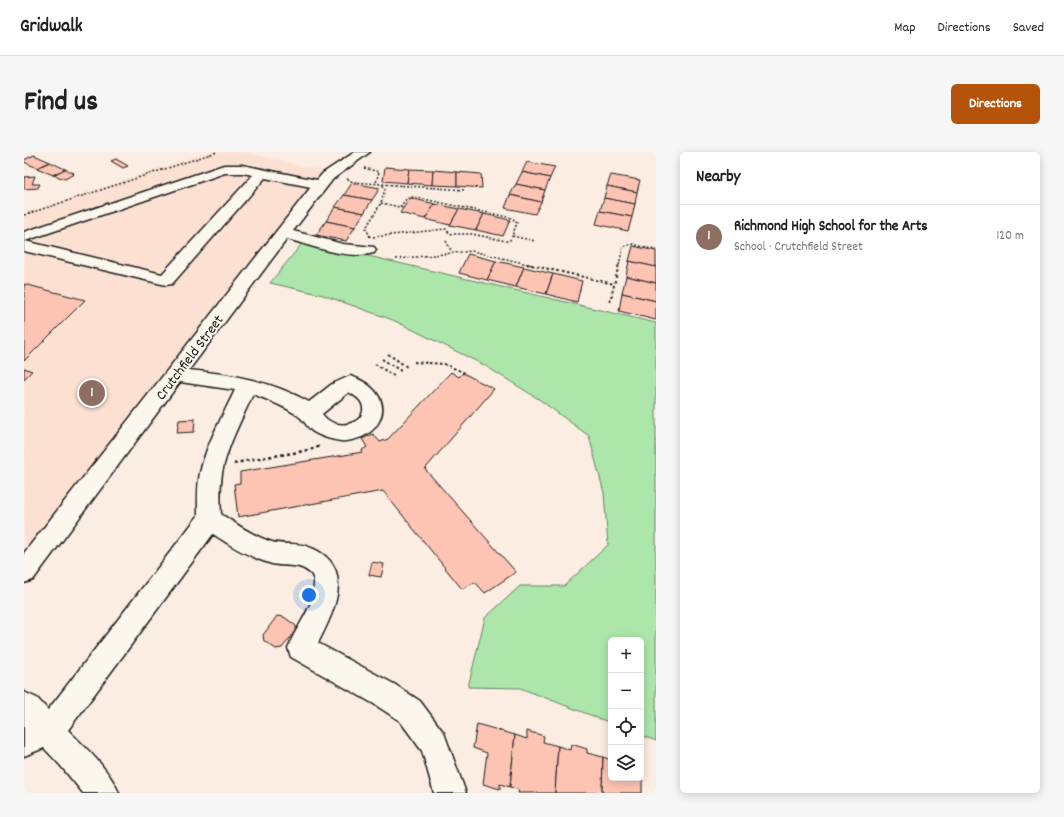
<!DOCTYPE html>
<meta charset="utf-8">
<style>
:root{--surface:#fff;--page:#f6f6f6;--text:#222;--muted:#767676;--line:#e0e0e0;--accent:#b45309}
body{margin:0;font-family:Dekko,sans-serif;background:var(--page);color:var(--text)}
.controls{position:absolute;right:12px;bottom:12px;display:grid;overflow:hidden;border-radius:6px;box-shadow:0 2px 10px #0003}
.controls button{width:36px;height:36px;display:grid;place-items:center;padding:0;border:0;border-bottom:1px solid var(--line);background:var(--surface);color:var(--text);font:20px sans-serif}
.you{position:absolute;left:285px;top:443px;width:14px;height:14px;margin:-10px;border:3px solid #fff;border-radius:50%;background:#1a73e8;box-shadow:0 0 0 6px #1a73e833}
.badge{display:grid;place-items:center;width:26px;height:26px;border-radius:50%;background:var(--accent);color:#fff;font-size:13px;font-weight:700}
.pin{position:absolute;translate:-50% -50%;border:2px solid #fff;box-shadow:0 1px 4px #0006}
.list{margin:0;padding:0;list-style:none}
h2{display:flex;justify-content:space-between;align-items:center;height:52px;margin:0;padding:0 16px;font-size:17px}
h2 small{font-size:13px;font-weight:400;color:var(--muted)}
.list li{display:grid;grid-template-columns:26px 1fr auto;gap:12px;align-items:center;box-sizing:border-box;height:64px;padding:0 16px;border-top:1px solid var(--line)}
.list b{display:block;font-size:15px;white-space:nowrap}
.list p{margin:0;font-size:13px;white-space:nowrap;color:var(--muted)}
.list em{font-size:13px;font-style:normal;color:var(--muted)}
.icon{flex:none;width:22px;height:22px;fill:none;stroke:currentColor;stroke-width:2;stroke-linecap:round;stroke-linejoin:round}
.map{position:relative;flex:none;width:632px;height:641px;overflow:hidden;border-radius:6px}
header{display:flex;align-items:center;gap:24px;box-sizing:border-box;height:56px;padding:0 20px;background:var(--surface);border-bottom:1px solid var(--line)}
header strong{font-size:19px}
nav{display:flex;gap:22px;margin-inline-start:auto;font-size:14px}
.intro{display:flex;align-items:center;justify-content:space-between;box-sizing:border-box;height:96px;padding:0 24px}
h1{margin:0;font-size:28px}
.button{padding:10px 18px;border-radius:6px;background:var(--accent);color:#fff;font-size:14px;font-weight:700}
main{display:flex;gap:24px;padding:0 24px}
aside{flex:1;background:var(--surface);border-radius:6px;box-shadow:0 2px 10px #0003}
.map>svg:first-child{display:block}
.built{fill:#fce1d3}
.green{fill:#ace6ab;stroke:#648164}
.building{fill:#fdc4b3;stroke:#1c1c1c}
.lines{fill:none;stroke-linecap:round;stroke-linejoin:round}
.minor-casing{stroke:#1c1c1c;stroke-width:3}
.path-far2{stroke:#1c1c1c;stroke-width:1.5;stroke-dasharray:2 2;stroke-linecap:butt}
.path-far1{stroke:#1c1c1c;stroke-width:2;stroke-dasharray:2.5 2.5;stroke-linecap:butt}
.path{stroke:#1c1c1c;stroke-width:2.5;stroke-dasharray:3 3;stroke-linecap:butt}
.minor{fill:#fbf7ec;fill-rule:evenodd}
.labels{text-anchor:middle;stroke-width:4;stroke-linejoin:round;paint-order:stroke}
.street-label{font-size:15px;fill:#1c1c1c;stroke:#fbf7ec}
</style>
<header>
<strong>Gridwalk</strong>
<nav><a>Map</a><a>Directions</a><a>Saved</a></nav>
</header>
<div class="intro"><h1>Find us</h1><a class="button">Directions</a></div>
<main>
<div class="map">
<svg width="632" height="641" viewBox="0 0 632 641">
<rect width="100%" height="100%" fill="#fbede1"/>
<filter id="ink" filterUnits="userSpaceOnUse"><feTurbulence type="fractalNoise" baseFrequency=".025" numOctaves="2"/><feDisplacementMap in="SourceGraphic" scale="8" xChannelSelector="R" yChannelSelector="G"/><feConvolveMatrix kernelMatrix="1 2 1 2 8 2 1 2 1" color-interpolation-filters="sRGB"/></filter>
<g filter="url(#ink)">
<path class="built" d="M 185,0 L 220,0 L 308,21 L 0,420 L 0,62 Z"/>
<path class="green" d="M 280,89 L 632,171 L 632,589 L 617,583 L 617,488 L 587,488 L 587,571 L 496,536 L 444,535 L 461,466 L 496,434 L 540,434 L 584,393 L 580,341 L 565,284 L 516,248 L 460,213 L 369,168 L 299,143 L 246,131 Z"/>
<g class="building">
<path d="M 10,3 L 26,10 L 13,16 L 0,10 L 0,8 Z"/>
<path d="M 92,7 L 104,14 L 99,16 L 87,9 Z"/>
<path d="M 26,10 L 41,17 L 29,23 L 13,16 Z"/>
<path d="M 503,10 L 531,15 L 526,26 L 498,20 Z"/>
<path d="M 361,15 L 385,17 L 383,31 L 359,29 Z"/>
<path d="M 41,17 L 50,21 L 48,22 L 50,22 L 41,27 L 29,23 Z"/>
<path d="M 385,17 L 409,18 L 408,33 L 383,31 Z"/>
<path d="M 409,18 L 433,20 L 433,34 L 408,33 Z"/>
<path d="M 433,20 L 457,22 L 458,36 L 433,34 Z"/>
<path d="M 498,20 L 526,26 L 521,38 L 492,32 Z"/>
<path d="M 587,23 L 616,28 L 613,40 L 583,34 Z"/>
<path d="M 11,24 L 8,32 L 16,32 L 14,36 L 0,37 L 0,25 Z"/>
<path d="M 328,31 L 356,36 L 348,48 L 320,43 Z"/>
<path d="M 492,32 L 521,38 L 517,50 L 486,43 Z"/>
<path d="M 583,34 L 613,40 L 611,52 L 580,46 Z"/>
<path d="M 320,43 L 348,48 L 340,61 L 311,55 Z"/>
<path d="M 486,43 L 517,50 L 511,62 L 481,56 Z"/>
<path d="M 386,46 L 411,52 L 401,67 L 376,61 Z"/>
<path d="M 580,46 L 611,52 L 608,65 L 576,59 Z"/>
<path d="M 411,52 L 435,57 L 426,73 L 401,67 Z"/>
<path d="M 311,55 L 340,61 L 331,75 L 302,69 Z"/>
<path d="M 435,57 L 460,62 L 452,78 L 426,73 Z"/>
<path d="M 576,59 L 608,65 L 604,79 L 572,72 Z"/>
<path d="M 460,62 L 486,68 L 479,84 L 452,78 Z"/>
<path d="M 302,69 L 331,75 L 322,89 L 292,83 Z"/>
<path d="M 609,94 L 632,99 L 632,115 L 605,109 Z"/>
<path d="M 444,102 L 472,109 L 463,128 L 435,121 Z"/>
<path d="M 472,109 L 500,115 L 492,135 L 463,128 Z"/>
<path d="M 605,109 L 632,115 L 632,131 L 602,124 Z"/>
<path d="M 500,115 L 529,122 L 522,142 L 492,135 Z"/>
<path d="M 529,122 L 558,129 L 553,150 L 522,142 Z"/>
<path d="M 602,124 L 632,131 L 632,149 L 598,141 Z"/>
<path d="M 0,132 L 61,148 L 0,209 Z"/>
<path d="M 598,141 L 632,149 L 632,168 L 595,159 Z"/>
<path d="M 0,216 L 8,219 L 0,227 Z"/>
<path d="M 427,220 L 435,225 L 439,221 L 470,237 L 401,317 L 492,420 L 461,441 L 451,430 L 438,437 L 359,339 L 214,365 L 210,332 L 216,331 L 216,320 L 339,300 L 338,298 L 343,295 L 338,287 L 349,282 L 356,290 L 364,287 Z"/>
<path d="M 171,267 L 170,280 L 153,281 L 155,268 Z"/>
<path d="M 348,410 L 360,412 L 357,425 L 345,423 Z"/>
<path d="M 253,464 L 260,465 L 271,473 L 273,477 L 258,496 L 252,497 L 240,489 L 239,483 Z"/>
<path d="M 453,572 L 491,583 L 486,635 L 476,632 L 476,637 L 459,632 L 463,601 L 449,596 Z"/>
<path d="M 503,579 L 520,584 L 519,590 L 534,594 L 531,641 L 494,641 L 495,638 L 486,635 L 491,583 L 503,587 Z"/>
<path d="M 547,592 L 563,597 L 563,601 L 579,605 L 578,641 L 531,641 L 534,594 L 546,598 Z"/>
<path d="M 579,605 L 587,608 L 587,626 L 617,626 L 618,617 L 618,641 L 578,641 Z"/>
</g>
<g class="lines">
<g class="minor-casing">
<path id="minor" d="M 331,0 L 346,0 L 309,27 L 269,79 L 319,92 L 350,95 L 352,98 L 350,101 C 322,108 289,94 263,87 L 165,218 C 207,222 248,229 285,250 L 308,232 L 326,224 C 347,230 367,249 354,271 C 350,278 344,282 338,285 C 331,287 324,290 317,289 C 308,288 295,284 288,279 C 282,274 280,267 273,263 C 260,254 244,248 229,242 C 218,267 203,294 198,321 C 196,335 196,348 197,362 C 212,372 228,383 245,389 C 257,394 270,390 282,394 C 333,411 312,456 294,491 L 370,532 L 396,549 L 420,581 L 442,641 L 410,641 L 398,599 L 376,569 L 350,552 L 267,505 L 264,496 C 270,479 283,464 288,447 C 289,439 293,427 286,421 C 275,411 262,415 248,412 C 227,406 207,394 189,382 L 44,578 C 62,596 85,617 95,641 L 59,641 L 36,613 L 20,596 L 0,604 L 0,540 L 13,546 L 24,558 L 174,364 C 174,350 173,335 176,321 C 182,292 199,264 211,238 L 156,230 L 9,428 L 0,431 L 0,401 L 287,35 L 241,26 L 148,132 L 142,133 L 0,99 L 0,80 L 200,13 L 218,13 L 293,28 L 299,21 ZM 201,21 L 218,21 L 229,23 L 138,122 L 1,89 ZM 325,240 C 329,243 335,246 337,250 C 348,269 313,283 298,262 Z"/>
</g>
<g class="path-far2">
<path d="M 340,16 L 355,20 L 352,31"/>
<path d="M 323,27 L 329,30 L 440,38"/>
<path d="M 357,51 L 380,56"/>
<path d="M 376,55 L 383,46 L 390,45 L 488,66 L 493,71 L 488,84 L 511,89"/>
<path d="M 0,63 L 193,0"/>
<path d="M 346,85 L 342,76 L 357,51 L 361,37 L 358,32"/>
<path d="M 349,85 L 422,77 L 426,82 L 448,82 L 482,89 L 486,88 L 488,84"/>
<path d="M 422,89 L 428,100"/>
<path d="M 372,107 L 448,99 L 508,113"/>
<path d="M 595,113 L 599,95 L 608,92 L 632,98"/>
</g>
<g class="path-far1">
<path d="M 503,112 L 590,132"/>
<path d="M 586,150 L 595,112"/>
<path d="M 364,202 L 383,215"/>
<path d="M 358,207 L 377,219"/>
<path d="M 390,210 L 420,212 L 441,221"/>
<path d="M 351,212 L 370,224"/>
</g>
<path class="path" d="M 210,312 C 238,303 269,304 297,294"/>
<use href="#minor" class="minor"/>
</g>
</g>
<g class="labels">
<g class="street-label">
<text transform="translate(165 205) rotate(-53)" y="5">Crutchfield Street</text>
</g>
</g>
</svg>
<div class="controls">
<button>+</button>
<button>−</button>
<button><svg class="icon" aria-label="locate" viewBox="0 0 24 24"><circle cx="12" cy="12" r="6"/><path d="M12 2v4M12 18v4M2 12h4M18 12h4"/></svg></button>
<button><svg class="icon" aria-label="layers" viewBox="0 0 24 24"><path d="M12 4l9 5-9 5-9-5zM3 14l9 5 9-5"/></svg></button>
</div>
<div class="you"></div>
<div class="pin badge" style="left:68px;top:241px;background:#8d6e63">1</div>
</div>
<aside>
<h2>Nearby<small></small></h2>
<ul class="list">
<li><span class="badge" style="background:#8d6e63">1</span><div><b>Richmond High School for the Arts</b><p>School · Crutchfield Street</p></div><em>120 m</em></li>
</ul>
</aside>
</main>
